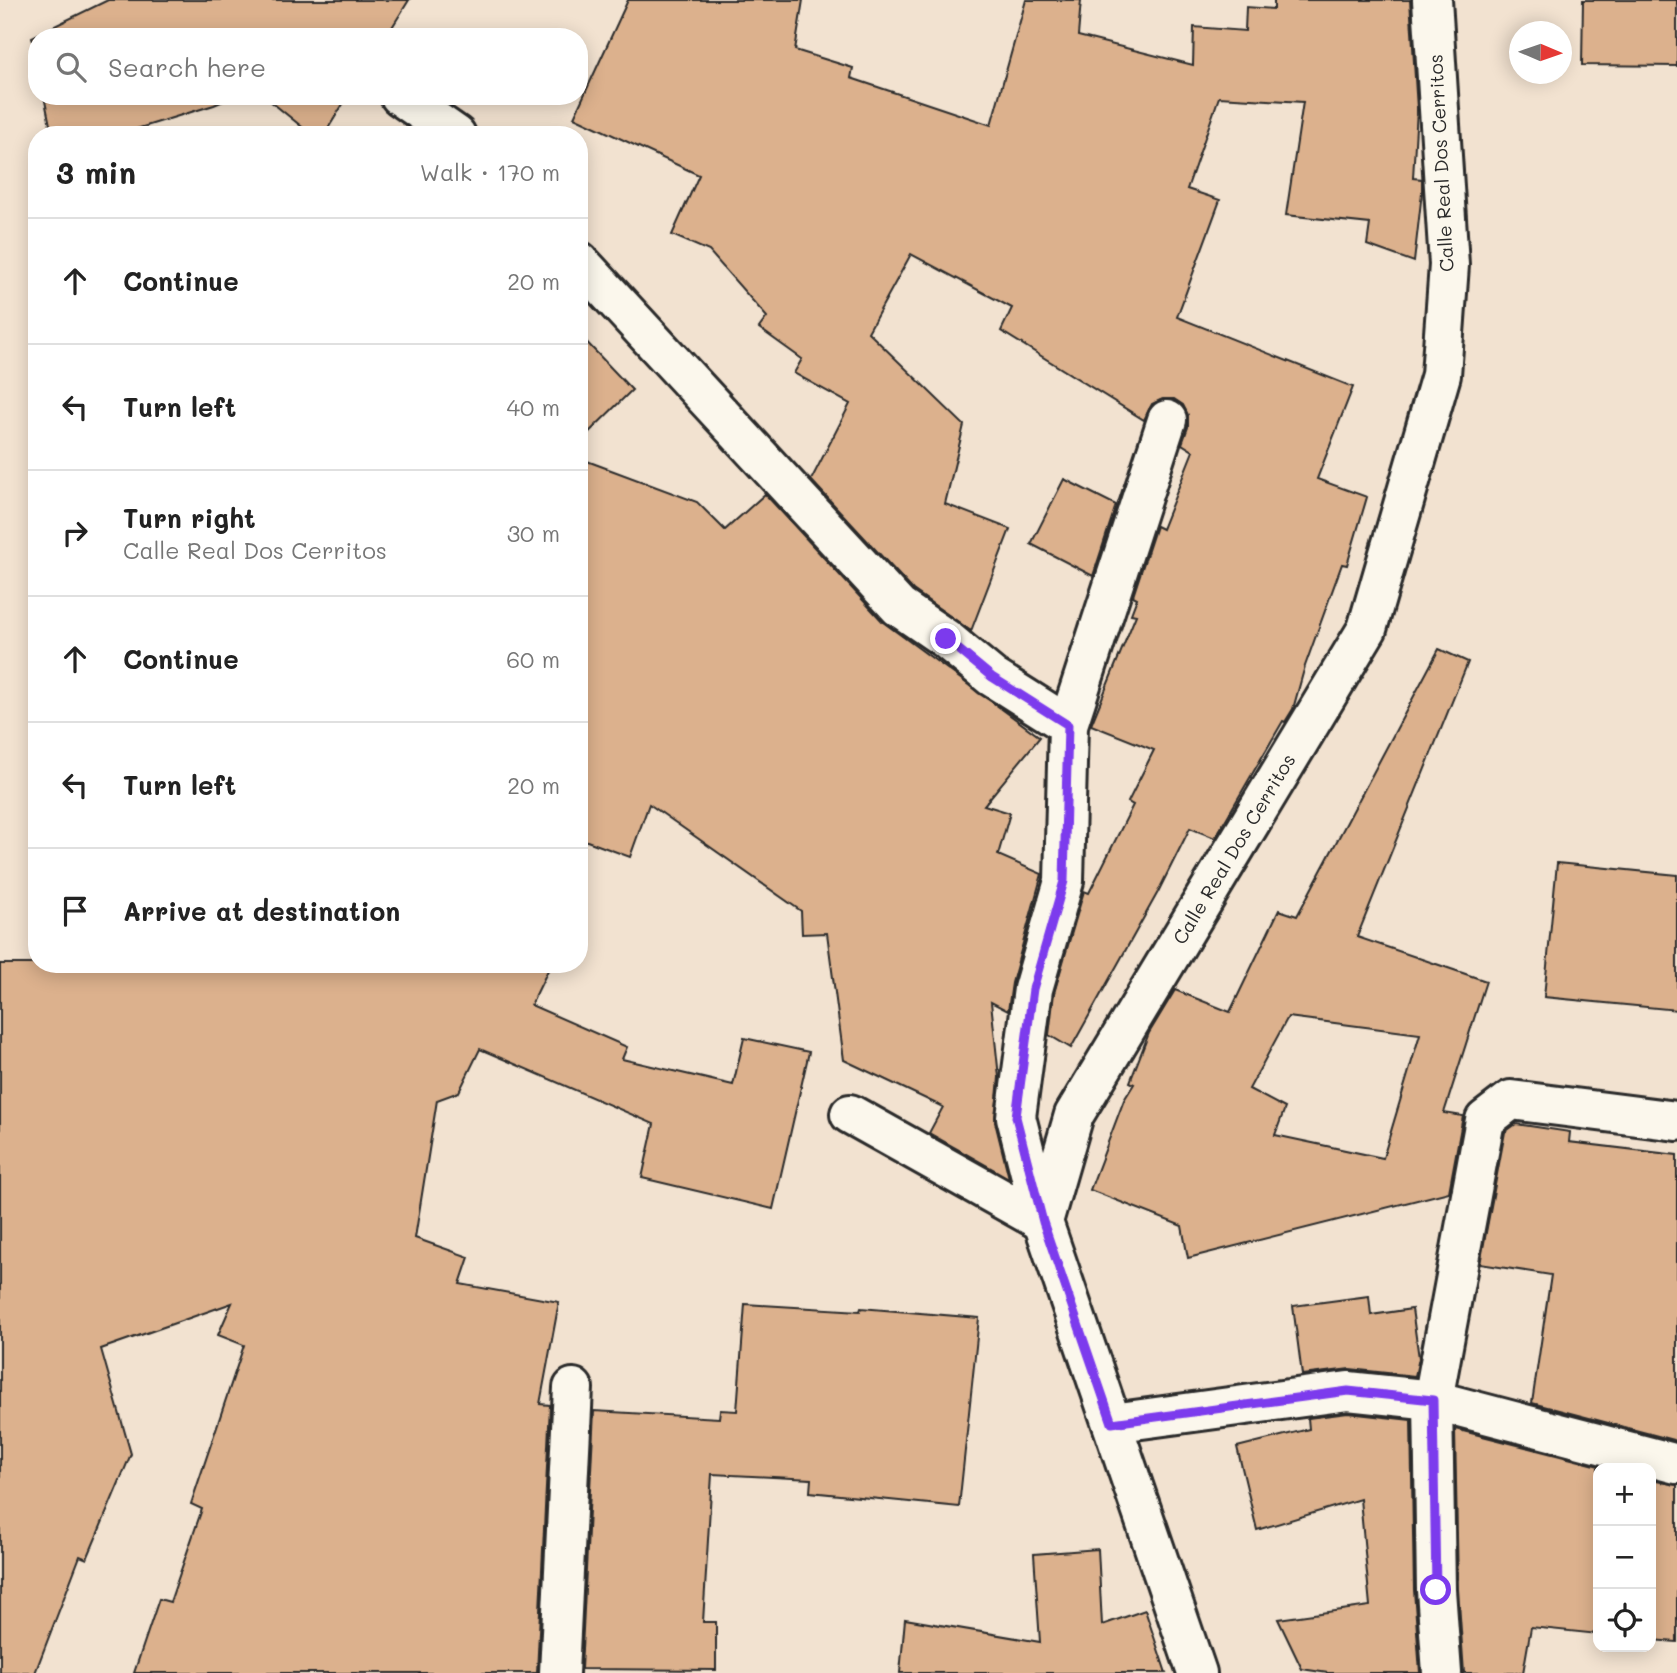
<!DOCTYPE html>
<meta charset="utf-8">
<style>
:root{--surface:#fff;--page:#f2f2f2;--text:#222;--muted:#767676;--line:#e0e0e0}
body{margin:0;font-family:Mali,sans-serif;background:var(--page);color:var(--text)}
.controls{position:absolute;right:21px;bottom:21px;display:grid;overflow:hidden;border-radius:14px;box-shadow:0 4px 18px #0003}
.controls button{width:63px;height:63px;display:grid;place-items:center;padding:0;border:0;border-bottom:2px solid var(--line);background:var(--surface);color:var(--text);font:35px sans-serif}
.compass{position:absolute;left:1509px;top:21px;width:63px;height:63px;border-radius:50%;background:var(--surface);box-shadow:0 4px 18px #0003;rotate:92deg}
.stop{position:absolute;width:21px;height:21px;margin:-16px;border:5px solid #7c3aed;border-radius:50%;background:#fff}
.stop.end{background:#7c3aed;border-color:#fff;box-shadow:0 2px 7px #0008}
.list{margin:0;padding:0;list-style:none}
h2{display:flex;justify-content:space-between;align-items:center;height:91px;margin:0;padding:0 28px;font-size:30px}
h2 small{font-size:23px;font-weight:400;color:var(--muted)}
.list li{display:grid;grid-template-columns:46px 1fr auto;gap:21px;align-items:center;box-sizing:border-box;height:126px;padding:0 28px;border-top:2px solid var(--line)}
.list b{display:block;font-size:26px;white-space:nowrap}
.list p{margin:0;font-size:23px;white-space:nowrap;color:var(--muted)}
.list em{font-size:23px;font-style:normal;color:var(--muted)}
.icon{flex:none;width:38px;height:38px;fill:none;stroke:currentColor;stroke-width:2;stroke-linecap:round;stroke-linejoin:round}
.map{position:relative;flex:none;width:1677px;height:1673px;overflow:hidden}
.search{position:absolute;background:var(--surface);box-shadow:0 4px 18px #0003;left:28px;top:28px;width:560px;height:77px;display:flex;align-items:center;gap:18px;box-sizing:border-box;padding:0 24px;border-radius:28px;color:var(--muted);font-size:26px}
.panel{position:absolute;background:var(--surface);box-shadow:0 4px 18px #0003;left:28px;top:126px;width:560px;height:847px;border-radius:28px}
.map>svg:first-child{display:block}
.building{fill:#dcb18d;stroke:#2b2b2b;stroke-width:2;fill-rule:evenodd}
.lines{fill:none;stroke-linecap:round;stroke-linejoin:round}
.minor-casing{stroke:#2b2b2b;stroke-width:44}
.minor{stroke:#fbf7ec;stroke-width:38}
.route{stroke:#7c3aed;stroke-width:9}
.labels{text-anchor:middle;stroke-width:7;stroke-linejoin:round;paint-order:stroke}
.street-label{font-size:19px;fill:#2b2b2b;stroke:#fbf7ec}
</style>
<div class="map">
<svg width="1677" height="1673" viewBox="0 0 1677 1673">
<rect width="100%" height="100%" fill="#f2e2d0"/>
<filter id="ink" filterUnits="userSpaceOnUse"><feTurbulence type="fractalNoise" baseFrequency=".0143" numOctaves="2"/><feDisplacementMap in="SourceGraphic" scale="14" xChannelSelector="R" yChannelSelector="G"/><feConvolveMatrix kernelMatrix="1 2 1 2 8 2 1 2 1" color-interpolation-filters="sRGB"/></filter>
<g filter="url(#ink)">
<g class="building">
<path d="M 108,0 L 409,0 L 386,37 L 37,37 L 37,62 L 32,37 Z"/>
<path d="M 628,0 L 803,0 L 795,50 L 853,68 L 851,78 L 991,125 L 1026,0 L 1081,0 L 1078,36 L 1193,65 L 1194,27 L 1245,31 L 1246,7 L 1274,9 L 1274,0 L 1410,0 L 1417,109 L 1413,178 L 1422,179 L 1422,192 L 1414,262 L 1367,245 L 1370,224 L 1286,215 L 1303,102 L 1219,97 L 1187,189 L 1220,200 L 1177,317 L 1353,387 L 1317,479 L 1367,497 L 1347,565 L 1342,564 L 1305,666 L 1293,709 L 1285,722 L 1283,721 L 1215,838 L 1190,828 L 1158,892 L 1071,1048 L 1049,1035 L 1054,993 L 1084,891 L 1089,893 L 1133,805 L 1128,802 L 1154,750 L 1091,725 L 1136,615 L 1131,614 L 1137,598 L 1133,596 L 1156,526 L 1162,529 L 1193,451 L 1182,444 L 1188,427 L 1188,415 L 1183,405 L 1174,399 L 1163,399 L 1152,404 L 1144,420 L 1001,331 L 1012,308 L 911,254 L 868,332 L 964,425 L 945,504 L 1010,529 L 971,631 L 913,590 L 811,480 L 850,404 L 794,373 L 802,359 L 759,328 L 767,317 L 709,251 L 672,235 L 699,175 L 574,117 Z"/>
<path d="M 1583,0 L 1677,0 L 1677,66 L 1582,65 Z"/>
<path d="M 44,96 L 235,96 L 214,105 L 117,135 L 52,135 Z"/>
<path d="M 264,96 L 348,96 L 324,135 L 312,135 Z"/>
<path d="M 579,334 L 632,390 L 579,442 Z"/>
<path d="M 579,458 L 697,502 L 725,530 L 765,494 L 883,622 L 1040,737 L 984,805 L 1010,813 L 998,855 L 1042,874 L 1012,983 L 1008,1011 L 991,1002 L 999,1077 L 995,1122 L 1009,1178 L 929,1133 L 943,1107 L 844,1060 L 827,933 L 802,934 L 801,911 L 649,804 L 630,857 L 579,838 Z"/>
<path d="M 1064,479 L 1116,505 L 1093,576 L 1031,544 Z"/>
<path d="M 1439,649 L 1468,662 L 1357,937 L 1486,981 L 1444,1113 L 1463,1116 L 1449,1192 L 1188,1258 L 1182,1226 L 1090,1190 L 1124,1100 L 1134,1084 L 1130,1082 L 1149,1033 L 1175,990 L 1230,1012 L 1279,910 L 1297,916 ZM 1288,1017 L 1420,1034 L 1383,1158 L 1275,1135 L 1285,1108 L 1249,1089 Z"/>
<path d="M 1557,863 L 1677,875 L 1677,1010 L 1544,997 Z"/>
<path d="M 0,964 L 551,964 L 531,1005 L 627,1047 L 622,1059 L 733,1085 L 744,1038 L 809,1052 L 773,1209 L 642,1178 L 654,1124 L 480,1049 L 459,1092 L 437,1100 L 415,1238 L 469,1257 L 460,1284 L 559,1302 L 540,1404 L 550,1405 L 537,1673 L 134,1673 L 159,1599 L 170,1602 L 202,1509 L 191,1504 L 244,1345 L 218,1335 L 232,1303 L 101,1349 L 131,1454 L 87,1559 L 80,1556 L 35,1673 L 0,1673 Z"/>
<path d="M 1516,1124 L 1570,1132 L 1569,1142 L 1677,1155 L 1677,1441 L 1532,1403 L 1551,1275 L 1480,1264 L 1505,1132 Z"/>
<path d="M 1369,1296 L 1371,1315 L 1412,1309 L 1419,1358 L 1415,1376 L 1350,1369 L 1302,1375 L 1293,1306 Z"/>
<path d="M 745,1304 L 860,1311 L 861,1308 L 979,1318 L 959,1507 L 810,1492 L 811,1479 L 712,1474 L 703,1622 L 716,1622 L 716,1670 L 581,1669 L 594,1411 L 719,1418 L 720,1410 L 737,1411 Z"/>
<path d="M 1348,1413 L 1411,1420 L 1414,1590 L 1420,1673 L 1328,1673 L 1302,1669 L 1278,1619 L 1370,1606 L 1360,1499 L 1257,1530 L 1237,1447 L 1309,1429 L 1308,1418 Z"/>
<path d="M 1455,1429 L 1607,1468 L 1598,1468 L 1598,1634 L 1531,1627 L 1523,1673 L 1464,1673 L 1458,1589 Z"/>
<path d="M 1651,1480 L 1677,1485 L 1677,1642 L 1651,1640 Z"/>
<path d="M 1098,1549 L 1102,1625 L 1145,1610 L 1166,1673 L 900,1673 L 905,1619 L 1040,1642 L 1034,1554 Z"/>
</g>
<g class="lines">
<g class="minor-casing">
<g id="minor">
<path d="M 400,96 L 456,135"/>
<path d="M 579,261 L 899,607 L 946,639 L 992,677 L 1068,725"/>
<path d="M 850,1114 L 1043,1222"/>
<path d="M 1042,1220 L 1016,1117 L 1033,989 L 1064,881 L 1068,725 L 1167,420"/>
<path d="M 1112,1423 L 1348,1391 L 1433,1400 L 1677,1464"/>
<path d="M 559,1673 L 573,1388"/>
<path d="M 1197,1673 L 1043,1222 L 1074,1115 L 1367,629 L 1441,375 L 1449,265 L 1432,0"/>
<path d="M 1442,1673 L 1436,1590 L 1433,1400 L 1485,1120 L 1511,1100 L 1677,1121"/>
</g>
</g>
<use href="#minor" class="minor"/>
</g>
</g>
<g class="lines" filter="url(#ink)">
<path class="route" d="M 946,639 L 992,677 L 1068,725 L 1064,881 L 1033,989 L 1016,1117 L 1043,1222 L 1112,1423 L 1348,1391 L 1433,1400 L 1436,1590"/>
</g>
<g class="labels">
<g class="street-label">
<text transform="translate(1441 163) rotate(-93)" y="7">Calle Real Dos Cerritos</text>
<text transform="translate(1234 849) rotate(-59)" y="7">Calle Real Dos Cerritos</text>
</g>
</g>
</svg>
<div class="controls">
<button>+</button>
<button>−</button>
<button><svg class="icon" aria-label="locate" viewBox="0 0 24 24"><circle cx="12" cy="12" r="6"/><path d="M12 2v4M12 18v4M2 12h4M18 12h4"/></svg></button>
</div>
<svg class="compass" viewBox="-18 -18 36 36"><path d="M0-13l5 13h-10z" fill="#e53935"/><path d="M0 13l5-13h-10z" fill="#767676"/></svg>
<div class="stop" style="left:1436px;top:1590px"></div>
<div class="stop end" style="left:946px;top:639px"></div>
<div class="search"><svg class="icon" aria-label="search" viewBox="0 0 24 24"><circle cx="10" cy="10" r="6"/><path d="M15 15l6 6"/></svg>Search here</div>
<section class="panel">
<h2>3 min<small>Walk · 170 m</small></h2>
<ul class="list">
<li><svg class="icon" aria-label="ahead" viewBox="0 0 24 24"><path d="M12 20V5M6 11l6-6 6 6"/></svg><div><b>Continue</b></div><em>20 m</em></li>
<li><svg class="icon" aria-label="left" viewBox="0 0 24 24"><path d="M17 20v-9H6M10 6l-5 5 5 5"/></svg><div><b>Turn left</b></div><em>40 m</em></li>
<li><svg class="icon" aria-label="right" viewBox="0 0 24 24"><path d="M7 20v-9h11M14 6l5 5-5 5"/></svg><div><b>Turn right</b><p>Calle Real Dos Cerritos</p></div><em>30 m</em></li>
<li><svg class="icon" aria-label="ahead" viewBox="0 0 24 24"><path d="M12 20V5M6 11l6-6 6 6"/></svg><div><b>Continue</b></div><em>60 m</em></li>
<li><svg class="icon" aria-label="left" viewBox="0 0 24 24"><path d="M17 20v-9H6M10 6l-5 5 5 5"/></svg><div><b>Turn left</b></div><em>20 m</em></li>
<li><svg class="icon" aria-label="arrive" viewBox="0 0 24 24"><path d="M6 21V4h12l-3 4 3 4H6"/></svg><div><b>Arrive at destination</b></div></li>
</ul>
</section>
</div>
